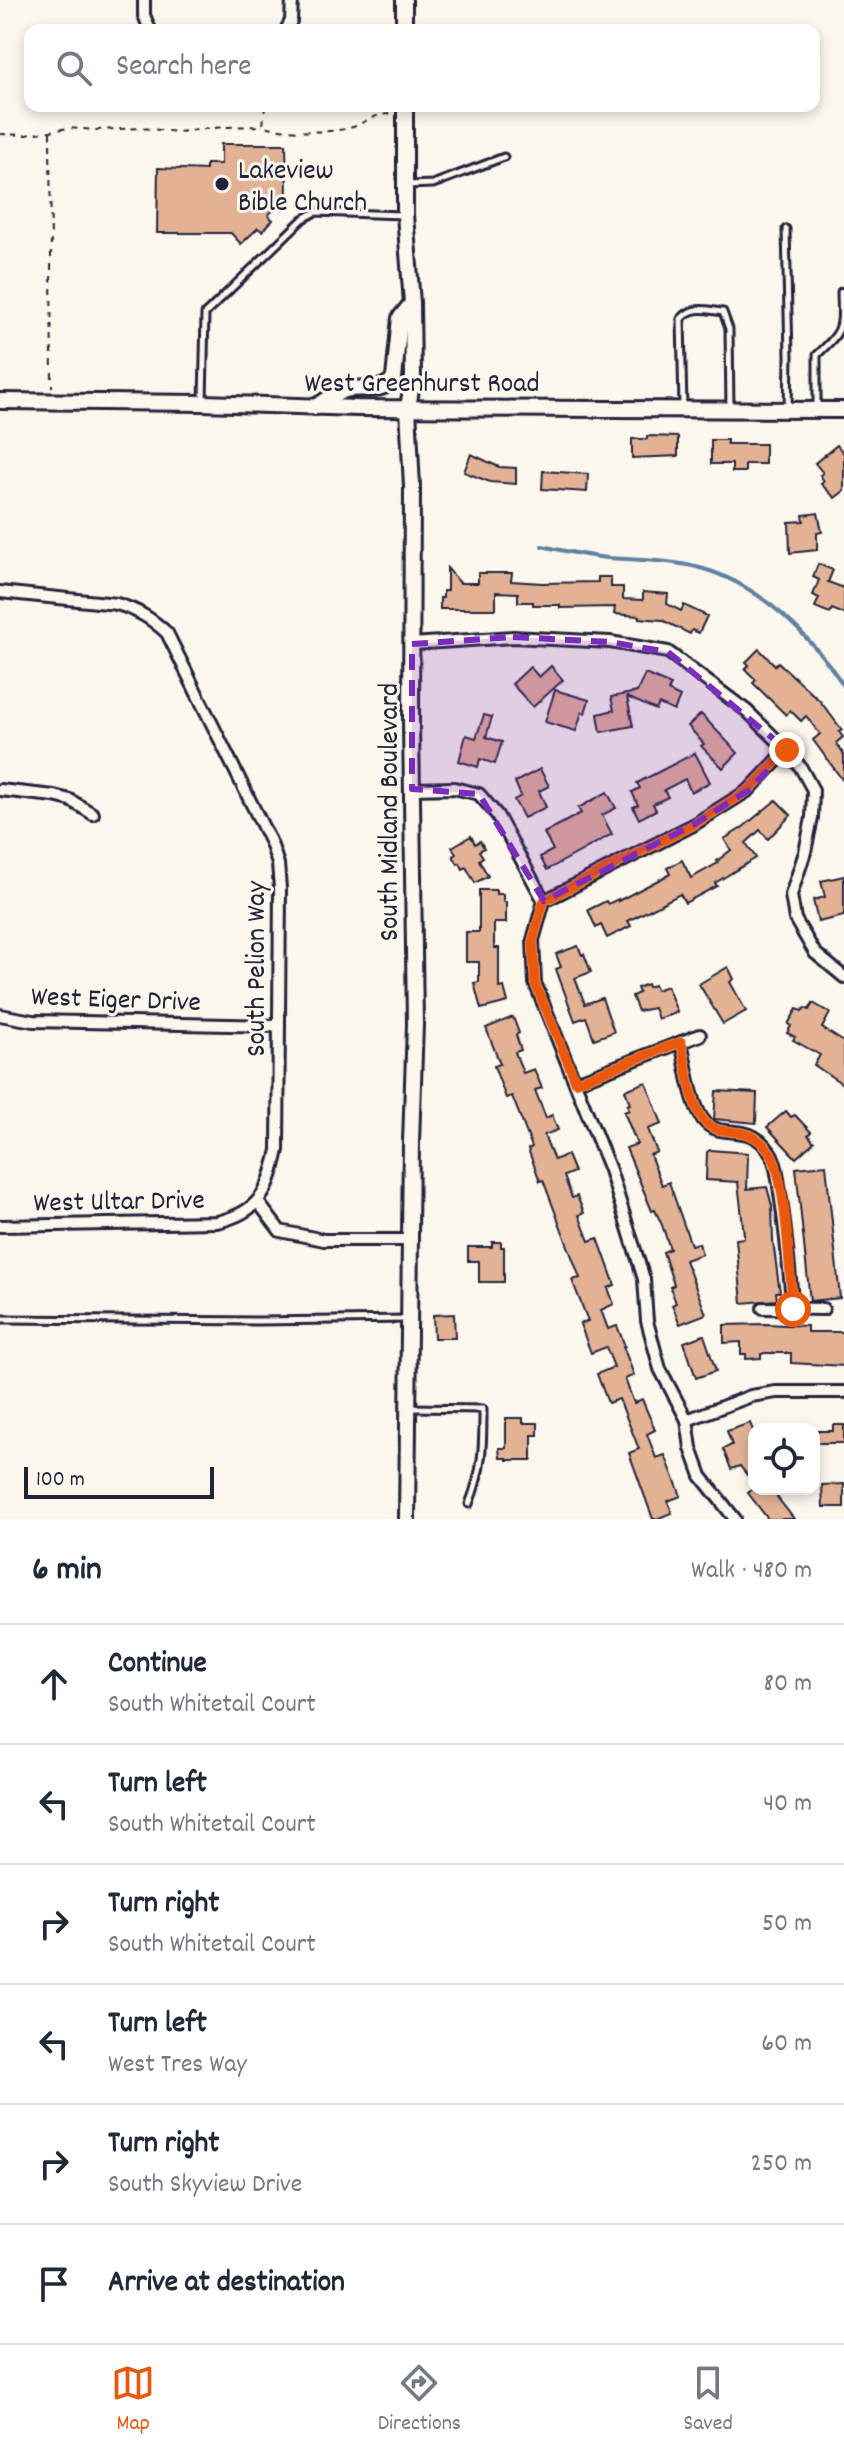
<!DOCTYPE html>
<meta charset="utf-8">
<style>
:root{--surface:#fff;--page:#f2f2f3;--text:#1f2937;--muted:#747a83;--line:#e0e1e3;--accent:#ea580c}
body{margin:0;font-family:Dekko,sans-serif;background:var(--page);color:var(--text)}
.controls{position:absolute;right:24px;bottom:24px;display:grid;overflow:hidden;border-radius:16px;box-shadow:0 4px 12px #0003}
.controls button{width:72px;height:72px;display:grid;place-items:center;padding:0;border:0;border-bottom:2px solid var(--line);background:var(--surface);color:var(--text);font:40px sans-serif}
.scale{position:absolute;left:24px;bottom:20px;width:190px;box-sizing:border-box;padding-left:8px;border:4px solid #22223b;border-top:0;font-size:22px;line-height:28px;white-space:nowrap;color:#22223b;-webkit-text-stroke:6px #fbf7ec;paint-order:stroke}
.stop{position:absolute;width:24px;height:24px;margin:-18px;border:6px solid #ea580c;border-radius:50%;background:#fff}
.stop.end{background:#ea580c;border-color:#fff;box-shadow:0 2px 8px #0008}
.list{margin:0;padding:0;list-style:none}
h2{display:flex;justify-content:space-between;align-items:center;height:104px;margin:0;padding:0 32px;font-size:34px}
h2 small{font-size:26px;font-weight:400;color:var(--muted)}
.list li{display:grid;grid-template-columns:52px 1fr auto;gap:24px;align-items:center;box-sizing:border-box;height:120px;padding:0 32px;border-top:2px solid var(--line)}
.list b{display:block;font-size:30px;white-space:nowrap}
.list p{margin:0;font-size:26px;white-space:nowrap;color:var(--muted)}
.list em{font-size:26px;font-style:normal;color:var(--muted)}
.icon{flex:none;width:44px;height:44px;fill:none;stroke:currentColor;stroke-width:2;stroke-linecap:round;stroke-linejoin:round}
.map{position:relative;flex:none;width:844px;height:1519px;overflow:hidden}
.search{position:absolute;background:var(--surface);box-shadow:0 4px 12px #0003;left:24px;right:24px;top:24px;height:88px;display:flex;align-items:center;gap:20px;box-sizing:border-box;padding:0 28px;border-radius:16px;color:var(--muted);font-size:30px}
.sheet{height:824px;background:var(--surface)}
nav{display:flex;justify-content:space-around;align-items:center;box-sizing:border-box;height:112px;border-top:2px solid var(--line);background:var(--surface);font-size:22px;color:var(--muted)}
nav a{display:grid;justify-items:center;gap:4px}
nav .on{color:var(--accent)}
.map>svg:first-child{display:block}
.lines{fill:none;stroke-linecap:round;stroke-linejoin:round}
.stream{stroke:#5e81a1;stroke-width:4}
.building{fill:#e3b295;stroke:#22223b;stroke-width:2}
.lane-casing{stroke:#22223b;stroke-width:11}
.street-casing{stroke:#22223b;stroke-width:16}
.secondary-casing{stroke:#22223b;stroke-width:20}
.path{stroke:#22223b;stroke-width:2;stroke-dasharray:6 6;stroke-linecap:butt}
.lane{stroke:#fbf7ec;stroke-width:5}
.street{stroke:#fbf7ec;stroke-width:10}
.secondary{stroke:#fbf7ec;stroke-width:14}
.route{stroke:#ea580c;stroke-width:10}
.marked{fill:#7b2cbf;fill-opacity:0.2;stroke:#7b2cbf;stroke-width:6;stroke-dasharray:16 10;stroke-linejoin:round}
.poi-dot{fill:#22223b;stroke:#fbf7ec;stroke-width:3}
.labels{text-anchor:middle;stroke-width:6;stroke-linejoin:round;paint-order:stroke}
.poi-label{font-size:28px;fill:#22223b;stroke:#fbf7ec;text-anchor:start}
.street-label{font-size:28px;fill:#22223b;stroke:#fbf7ec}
</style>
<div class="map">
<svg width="844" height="1519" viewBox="0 0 844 1519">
<rect width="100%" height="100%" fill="#fbf7ec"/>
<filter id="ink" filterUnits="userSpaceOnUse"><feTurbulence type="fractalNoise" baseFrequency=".0125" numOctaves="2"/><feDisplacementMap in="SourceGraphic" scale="16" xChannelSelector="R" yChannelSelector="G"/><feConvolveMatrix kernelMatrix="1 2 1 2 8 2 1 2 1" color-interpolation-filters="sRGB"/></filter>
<g filter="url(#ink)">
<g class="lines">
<path class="stream" d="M 542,546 C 564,551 586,556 608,558 C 639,560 670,560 700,568 C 760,584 811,636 844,686"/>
</g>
<g class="building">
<path d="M 221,144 L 286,144 L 287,198 L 268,215 L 273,220 L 262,231 L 258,228 L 241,244 L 231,233 L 157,233 L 158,168 L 206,170 L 206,164 L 221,164 Z"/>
<path d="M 647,436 L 678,437 L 678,456 L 632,458 L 632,439 L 647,439 Z"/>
<path d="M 711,440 L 727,440 L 727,444 L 765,444 L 765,464 L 745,464 L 745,472 L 732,472 L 732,464 L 711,464 Z"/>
<path d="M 837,445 L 844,454 L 844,491 L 835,498 L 821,484 L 824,481 L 820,475 L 823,473 L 815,463 Z"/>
<path d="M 471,454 L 499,467 L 516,468 L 516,484 L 490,482 L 464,472 Z"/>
<path d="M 543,471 L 588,474 L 587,492 L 542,489 Z"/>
<path d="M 818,513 L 822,532 L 817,533 L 817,550 L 790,553 L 789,522 L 804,521 L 803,515 Z"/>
<path d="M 818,564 L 833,570 L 828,582 L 844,588 L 844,614 L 832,609 L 830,613 L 815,607 L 819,598 L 813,595 L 819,580 L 813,577 Z"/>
<path d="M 447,568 L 460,583 L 478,583 L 478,573 L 512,573 L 511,581 L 542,583 L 598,582 L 598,577 L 611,577 L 611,587 L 623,587 L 623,599 L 643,600 L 643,592 L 668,594 L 667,604 L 681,611 L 684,605 L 707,616 L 699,633 L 692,630 L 690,634 L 662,620 L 639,618 L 639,616 L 614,614 L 615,607 L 560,608 L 560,605 L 533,605 L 533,602 L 518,602 L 518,593 L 496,592 L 496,609 L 440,609 L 440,598 L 443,598 L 443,591 L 447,591 Z"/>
<path d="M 759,649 L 775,665 L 778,662 L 820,701 L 842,730 L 839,732 L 843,737 L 836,743 L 844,755 L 844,782 L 813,740 L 820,734 L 806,716 L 801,721 L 790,710 L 786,715 L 753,683 L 756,680 L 745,669 L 749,665 L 746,662 Z"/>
<path d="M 551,666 L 563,680 L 533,707 L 512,684 L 530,667 L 539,677 Z"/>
<path d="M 645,674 L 671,685 L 668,691 L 680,697 L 674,711 L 659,704 L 656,710 L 627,697 L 633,726 L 601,732 L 598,714 L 614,710 L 611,697 L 637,692 Z"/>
<path d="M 555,690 L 589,700 L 585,713 L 582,712 L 576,731 L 545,722 Z"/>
<path d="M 701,714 L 738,753 L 723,768 L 701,746 L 704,744 L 688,726 Z"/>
<path d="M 484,715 L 492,717 L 486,737 L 502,742 L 495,764 L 480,759 L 478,767 L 459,761 L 466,735 L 476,738 Z"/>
<path d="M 695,753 L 710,782 L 691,792 L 685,779 L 664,790 L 668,797 L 653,804 L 656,810 L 639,819 L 633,807 L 638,805 L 632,792 L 640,788 L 637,783 Z"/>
<path d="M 540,769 L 549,786 L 539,791 L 546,807 L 524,818 L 514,800 L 521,796 L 515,782 Z"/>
<path d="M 607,792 L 616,808 L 602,815 L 612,834 L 547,870 L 540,857 L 553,850 L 544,833 L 581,813 L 578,808 Z"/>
<path d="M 776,800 L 791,815 L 768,839 L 760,830 L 746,843 L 756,858 L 715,883 L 717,886 L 685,903 L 680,894 L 628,921 L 631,926 L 607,938 L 601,925 L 596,928 L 588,910 L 606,901 L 608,904 L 618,899 L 618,901 L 670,874 L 667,868 L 682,860 L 691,878 L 718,863 L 717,861 L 731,850 L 724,839 L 742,828 Z"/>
<path d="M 471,836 L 475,844 L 480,841 L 484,848 L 479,851 L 483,857 L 479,860 L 488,876 L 475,883 L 466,867 L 463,869 L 460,863 L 458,864 L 453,856 L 456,854 L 452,847 Z"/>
<path d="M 844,876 L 844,916 L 818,922 L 813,900 L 825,897 L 821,881 Z"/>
<path d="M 479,890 L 496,890 L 496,894 L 503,894 L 503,902 L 506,902 L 506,923 L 494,923 L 494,948 L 499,948 L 499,988 L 504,987 L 508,1002 L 481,1009 L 474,983 L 479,982 L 479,962 L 466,962 L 466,932 L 479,932 Z"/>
<path d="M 578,946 L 582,955 L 584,954 L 591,972 L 575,978 L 585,1004 L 602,998 L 614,1032 L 594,1039 L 586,1017 L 575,1021 L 556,969 L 561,967 L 556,954 Z"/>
<path d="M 728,967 L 734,979 L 730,982 L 746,1011 L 723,1024 L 699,984 Z"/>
<path d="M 647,984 L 648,987 L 654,985 L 656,990 L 667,986 L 677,1012 L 658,1019 L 654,1008 L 638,1011 L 632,996 L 639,993 L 637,988 Z"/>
<path d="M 813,1003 L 830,1013 L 822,1028 L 844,1042 L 844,1085 L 814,1065 L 820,1055 L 793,1040 L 795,1037 L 787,1033 L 791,1026 L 788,1024 L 797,1009 L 802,1011 L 805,1008 L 809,1010 Z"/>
<path d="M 513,1017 L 519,1033 L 516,1035 L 521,1050 L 515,1052 L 523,1073 L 534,1069 L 542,1088 L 535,1090 L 546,1118 L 552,1115 L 558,1130 L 544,1135 L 554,1160 L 567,1155 L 574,1172 L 564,1176 L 572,1198 L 577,1196 L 584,1213 L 579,1215 L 589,1241 L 598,1238 L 615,1285 L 608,1288 L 614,1304 L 601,1310 L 608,1329 L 617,1326 L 625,1346 L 623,1346 L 634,1375 L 625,1379 L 634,1403 L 642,1399 L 655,1430 L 647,1434 L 656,1458 L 665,1455 L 681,1496 L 668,1501 L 672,1513 L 656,1519 L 653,1519 L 629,1453 L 639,1449 L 619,1399 L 608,1403 L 597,1374 L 614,1367 L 606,1347 L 591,1353 L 580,1324 L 588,1321 L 572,1280 L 580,1278 L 543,1180 L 540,1181 L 528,1149 L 532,1147 L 512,1096 L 506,1098 L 494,1066 L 500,1064 L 486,1028 Z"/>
<path d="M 646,1082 L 662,1124 L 648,1129 L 657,1152 L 650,1155 L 662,1185 L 669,1182 L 691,1245 L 699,1243 L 702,1254 L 685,1260 L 706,1314 L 680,1324 L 672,1305 L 676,1303 L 670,1287 L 674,1285 L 663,1252 L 670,1249 L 662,1225 L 655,1210 L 652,1211 L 626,1148 L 637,1144 L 624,1112 L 629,1110 L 627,1105 L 630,1104 L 625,1090 Z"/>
<path d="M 716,1091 L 757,1093 L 756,1123 L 714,1119 Z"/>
<path d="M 786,1111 L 791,1117 L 795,1115 L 811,1132 L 808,1135 L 814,1142 L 796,1158 L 767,1127 Z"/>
<path d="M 710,1150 L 748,1153 L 747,1189 L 767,1187 L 772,1206 L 773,1241 L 778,1279 L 780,1292 L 776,1292 L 777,1300 L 742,1303 L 736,1239 L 744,1238 L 744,1235 L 738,1182 L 706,1180 L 707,1152 Z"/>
<path d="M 826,1165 L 840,1298 L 810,1301 L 796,1168 Z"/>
<path d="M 492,1242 L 501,1242 L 501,1247 L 504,1247 L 504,1282 L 479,1282 L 479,1261 L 468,1261 L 468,1247 L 492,1247 Z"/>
<path d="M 454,1314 L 455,1338 L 434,1338 L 433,1315 Z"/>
<path d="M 765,1324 L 807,1326 L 807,1332 L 844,1332 L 844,1366 L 791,1363 L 791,1353 L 765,1353 L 761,1354 L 761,1358 L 746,1359 L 746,1354 L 741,1354 L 741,1342 L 724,1343 L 724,1325 Z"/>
<path d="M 704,1335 L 716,1371 L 696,1378 L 684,1342 Z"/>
<path d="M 506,1418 L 523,1418 L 523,1423 L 538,1423 L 538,1435 L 532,1435 L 532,1460 L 507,1460 L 507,1458 L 500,1458 L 499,1448 L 506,1448 Z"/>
<path d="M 750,1423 L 754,1433 L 754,1484 L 740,1466 L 731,1469 L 723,1449 L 732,1445 L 727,1431 Z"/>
<path d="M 833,1425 L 844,1425 L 844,1443 L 814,1443 L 814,1431 L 833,1431 Z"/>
<path d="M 844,1484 L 844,1507 L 823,1507 L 822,1485 Z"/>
<path d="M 753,1489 L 787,1489 L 777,1497 L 794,1519 L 768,1519 L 748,1493 Z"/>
</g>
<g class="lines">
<g class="lane-casing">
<g id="lane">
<path d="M 406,185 L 433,184 L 504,157"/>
<path d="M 786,229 L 789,356 L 788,409"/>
<path d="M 203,402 L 205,314 L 303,219 L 316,212 L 402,215"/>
<path d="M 683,408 L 681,319 C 693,305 706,310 723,312 L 729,329 L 730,409"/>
<path d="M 817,409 L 817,355 C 844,329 842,330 841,292 L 844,291"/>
<path d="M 0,1319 L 259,1321 L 409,1319"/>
<path d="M 410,1408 L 483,1409 C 483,1447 483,1469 469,1504"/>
</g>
</g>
<g class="street-casing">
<g id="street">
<path d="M 144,0 L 144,15 L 150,30"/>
<path d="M 286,30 L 291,21 L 292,0"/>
<path d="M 0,592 L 117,604 C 137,610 151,618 167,633 L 271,843 L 278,864 L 280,888 L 278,1150 C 269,1191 260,1212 217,1222 L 0,1226"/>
<path d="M 412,644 L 513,637 L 610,642 L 668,652 L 747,711 L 787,750 L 801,768 L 813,790 L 812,818 L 805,852 L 791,895 L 795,919 L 815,953 L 844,977"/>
<path d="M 412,789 L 454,788 L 479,794 L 497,815 L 544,901"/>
<path d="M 0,790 L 54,796 L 70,800 L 93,814"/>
<path d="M 0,1015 L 33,1021 L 279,1026"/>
<path d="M 681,1042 C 686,1062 691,1109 706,1123 C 724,1140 748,1120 770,1152 C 777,1163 778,1180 780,1193 C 786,1231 789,1270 793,1309"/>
<path d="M 576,1082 L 700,1035"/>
<path d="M 258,1202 L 280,1231 L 324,1240 L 410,1240"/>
<path d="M 763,1308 L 823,1309"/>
<path d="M 687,1420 L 751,1396 L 776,1392 L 844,1392"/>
<path d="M 735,1519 L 701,1476 L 691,1448 L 687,1420 L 660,1369 L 647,1321 L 644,1279 L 610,1170 L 535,983 L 533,940 L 544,901 L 693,825 L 749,790 L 787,750"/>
</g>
</g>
<g class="secondary-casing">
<g id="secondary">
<path d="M 404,0 L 404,30"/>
<path d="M 405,106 L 405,215 L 412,303 L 413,377 L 408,408 L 412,487 L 411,723 L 415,1024 L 411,1142 L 407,1519"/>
<path d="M 0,401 L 203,403 L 357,408 L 844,410"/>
<path d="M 315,407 C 324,402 335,393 345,390 C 363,385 381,395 394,378 L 400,318 L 412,303"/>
</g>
</g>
<g class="path">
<path d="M 265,106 L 263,126 C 289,131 319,134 345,129 C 364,126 368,114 392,114"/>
<path d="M 50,132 L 52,387"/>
<path d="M 0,134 L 26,135 L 68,128 L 97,130 L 142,128 L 177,132 L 224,127 L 263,126"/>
</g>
<use href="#lane" class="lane"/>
<use href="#street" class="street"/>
<use href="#secondary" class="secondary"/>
</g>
</g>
<g class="lines" filter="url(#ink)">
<path class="route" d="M 787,750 L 749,790 L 693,825 L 544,901 L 533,940 L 535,983 L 576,1082 L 681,1042 C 686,1062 691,1109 706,1123 C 724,1140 747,1120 770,1152 C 786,1175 790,1277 793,1309"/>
</g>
<path class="marked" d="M 513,637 L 610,642 L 668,652 L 787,750 L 749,790 L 693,825 L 544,901 L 479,794 L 412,789 L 412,644 Z"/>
<circle class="poi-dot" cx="222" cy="184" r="8"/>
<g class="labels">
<g class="poi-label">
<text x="238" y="178">Lakeview<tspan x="238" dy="32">Bible Church</tspan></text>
</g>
<g class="street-label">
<text x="422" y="391">West Greenhurst Road</text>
<text transform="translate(387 812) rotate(-90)" y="10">South Midland Boulevard</text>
<text transform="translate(254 969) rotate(-90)" y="10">South Pelion Way</text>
<text transform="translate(116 997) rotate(2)" y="10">West Eiger Drive</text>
<text transform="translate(119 1199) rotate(-1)" y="10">West Ultar Drive</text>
</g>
</g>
</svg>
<div class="controls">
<button><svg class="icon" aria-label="locate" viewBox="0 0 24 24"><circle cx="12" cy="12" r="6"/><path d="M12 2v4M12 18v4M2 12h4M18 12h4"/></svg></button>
</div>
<div class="scale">100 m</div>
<div class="stop" style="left:793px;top:1309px"></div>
<div class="stop end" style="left:787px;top:750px"></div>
<div class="search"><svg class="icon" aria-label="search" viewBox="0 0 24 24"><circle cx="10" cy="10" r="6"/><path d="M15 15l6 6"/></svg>Search here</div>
</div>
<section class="sheet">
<h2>6 min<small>Walk · 480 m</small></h2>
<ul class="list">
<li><svg class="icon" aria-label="ahead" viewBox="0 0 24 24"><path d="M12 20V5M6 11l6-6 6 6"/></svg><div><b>Continue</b><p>South Whitetail Court</p></div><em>80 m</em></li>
<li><svg class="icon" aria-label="left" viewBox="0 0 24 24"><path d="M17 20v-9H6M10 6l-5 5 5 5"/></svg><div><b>Turn left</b><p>South Whitetail Court</p></div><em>40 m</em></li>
<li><svg class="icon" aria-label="right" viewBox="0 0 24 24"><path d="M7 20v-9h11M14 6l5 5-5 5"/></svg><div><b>Turn right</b><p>South Whitetail Court</p></div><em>50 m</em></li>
<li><svg class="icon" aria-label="left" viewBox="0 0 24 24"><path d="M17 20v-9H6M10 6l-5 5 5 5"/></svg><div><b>Turn left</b><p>West Tres Way</p></div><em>60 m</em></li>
<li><svg class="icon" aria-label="right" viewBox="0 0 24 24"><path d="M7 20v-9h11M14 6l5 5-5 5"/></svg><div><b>Turn right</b><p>South Skyview Drive</p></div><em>250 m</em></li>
<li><svg class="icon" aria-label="arrive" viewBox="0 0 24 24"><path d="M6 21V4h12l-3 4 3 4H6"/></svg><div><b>Arrive at destination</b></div></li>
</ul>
</section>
<nav>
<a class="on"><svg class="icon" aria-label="map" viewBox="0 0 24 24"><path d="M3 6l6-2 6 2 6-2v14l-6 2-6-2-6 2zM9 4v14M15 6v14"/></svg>Map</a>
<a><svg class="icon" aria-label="directions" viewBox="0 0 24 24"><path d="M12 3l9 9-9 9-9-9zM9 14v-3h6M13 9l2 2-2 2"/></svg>Directions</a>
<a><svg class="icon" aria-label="saved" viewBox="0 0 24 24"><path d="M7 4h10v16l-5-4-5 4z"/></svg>Saved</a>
</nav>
